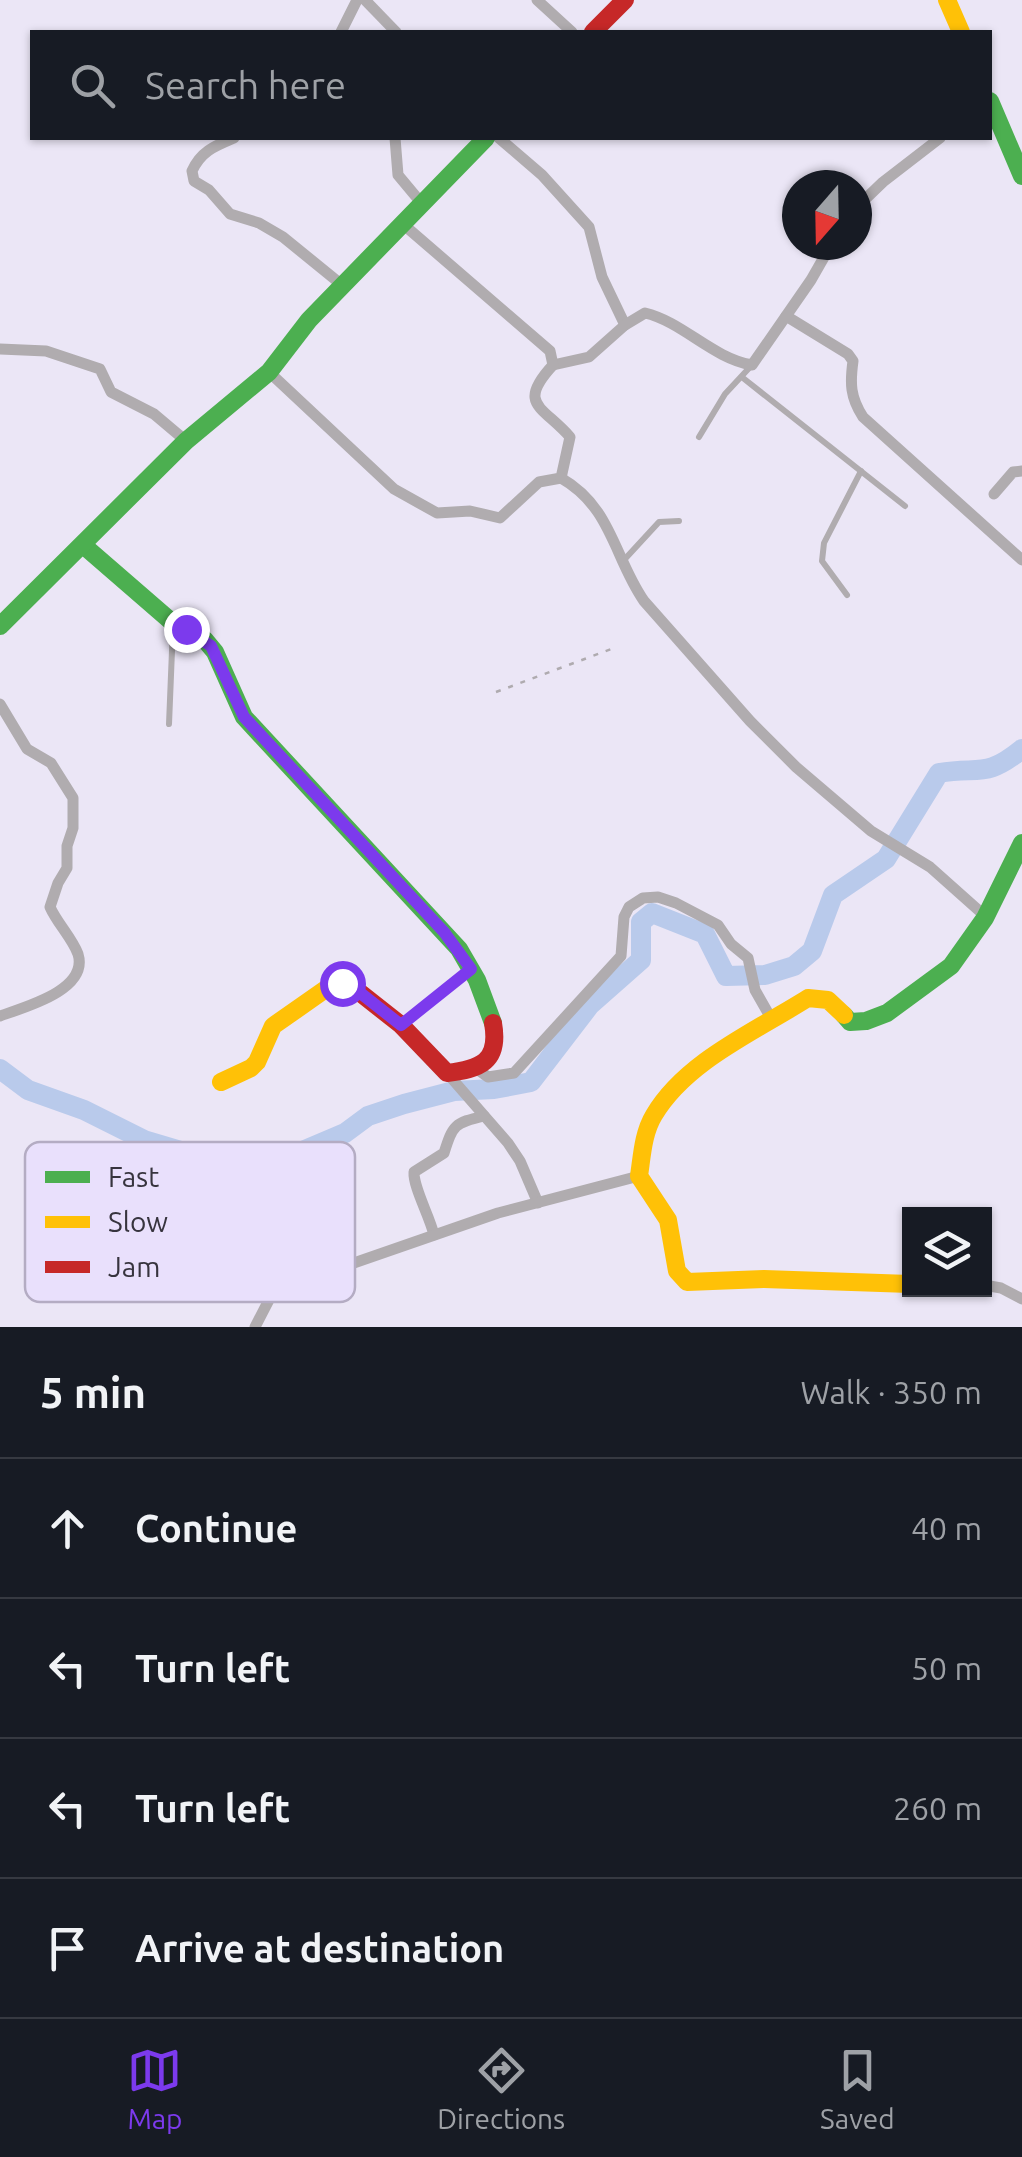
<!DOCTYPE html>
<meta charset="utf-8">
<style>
:root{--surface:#171b24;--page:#20242c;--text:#f1f3f6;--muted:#9ea1a6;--line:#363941;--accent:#7c3aed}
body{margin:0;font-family:Ubuntu,sans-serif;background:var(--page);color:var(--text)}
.controls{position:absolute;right:30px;bottom:30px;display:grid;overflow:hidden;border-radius:0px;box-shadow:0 2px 8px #0004}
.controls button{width:90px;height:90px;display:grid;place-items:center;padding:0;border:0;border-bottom:2px solid var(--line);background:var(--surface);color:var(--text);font:50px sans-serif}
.compass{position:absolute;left:782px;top:170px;width:90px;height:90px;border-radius:50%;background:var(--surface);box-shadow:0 2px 8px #0004;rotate:200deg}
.stop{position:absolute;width:30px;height:30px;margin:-22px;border:8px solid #7c3aed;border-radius:50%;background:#fff}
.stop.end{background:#7c3aed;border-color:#fff;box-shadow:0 2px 10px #0008}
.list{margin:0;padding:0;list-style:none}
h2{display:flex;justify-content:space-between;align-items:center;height:130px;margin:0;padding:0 40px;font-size:42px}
h2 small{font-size:32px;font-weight:400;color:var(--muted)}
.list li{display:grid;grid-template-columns:65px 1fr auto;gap:30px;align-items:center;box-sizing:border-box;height:140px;padding:0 40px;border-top:2px solid var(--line)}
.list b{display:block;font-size:38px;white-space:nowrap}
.list em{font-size:32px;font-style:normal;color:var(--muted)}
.icon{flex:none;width:55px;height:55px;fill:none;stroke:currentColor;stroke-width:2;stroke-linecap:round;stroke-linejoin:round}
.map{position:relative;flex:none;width:1022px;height:1327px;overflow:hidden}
.search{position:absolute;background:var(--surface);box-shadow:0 2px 8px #0004;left:30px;right:30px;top:30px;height:110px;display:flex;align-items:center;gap:25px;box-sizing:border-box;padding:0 35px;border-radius:0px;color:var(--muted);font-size:38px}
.sheet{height:690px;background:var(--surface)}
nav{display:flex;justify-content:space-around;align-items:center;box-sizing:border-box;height:140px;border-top:2px solid var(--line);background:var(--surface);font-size:28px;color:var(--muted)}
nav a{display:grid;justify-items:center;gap:5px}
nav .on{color:var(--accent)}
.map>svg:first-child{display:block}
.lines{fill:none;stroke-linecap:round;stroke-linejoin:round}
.river{stroke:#b9caeb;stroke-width:20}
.path{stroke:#afabaf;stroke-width:2.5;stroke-dasharray:5 8;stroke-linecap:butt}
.lane{stroke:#b0acaf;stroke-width:6}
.street{stroke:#b0acaf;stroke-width:11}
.fast{stroke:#4caf50;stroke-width:18}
.slow{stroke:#ffc107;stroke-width:18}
.jam{stroke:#c62828;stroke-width:18}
.route{stroke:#7c3aed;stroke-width:12}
.key{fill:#e9e0fc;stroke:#b4acc3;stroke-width:2.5}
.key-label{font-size:28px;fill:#37343e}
</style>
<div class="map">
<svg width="1022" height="1327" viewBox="0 0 1022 1327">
<rect width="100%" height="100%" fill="#ebe6f6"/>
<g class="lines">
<path class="river" d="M 0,1069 L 28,1090 L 84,1110 L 144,1140 L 208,1159 L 279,1161 L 345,1133 L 368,1116 L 404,1104 L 454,1091 L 494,1089 L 531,1082 L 590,1005 L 641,960 L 641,922 L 652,913 L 705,934 L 726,976 L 765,975 L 794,966 L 812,951 L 833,895 L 886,859 L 939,773 C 980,766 985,779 1022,749"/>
<path class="path" d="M 496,692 L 614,648"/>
<g class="lane">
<path d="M 743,378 L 905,506"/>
<path d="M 699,437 L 725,394 L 751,366"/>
<path d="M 624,560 L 659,522 L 679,521"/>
<path d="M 847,595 L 822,561 L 824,543 L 861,471"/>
<path d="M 169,724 L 173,626"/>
<path d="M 402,1024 L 470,969"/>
</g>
<g class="street">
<path d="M 365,0 L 396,32"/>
<path d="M 537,0 L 572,32"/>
<path d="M 341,32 L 357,0"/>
<path d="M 234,138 C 215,146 201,151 192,171 L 194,181 L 209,190 L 230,214 L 259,223 L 283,237 L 342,285"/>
<path d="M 395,138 L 398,175 L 423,205"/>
<path d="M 499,138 L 542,175 L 589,227 L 602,277 L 625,325"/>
<path d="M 857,207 L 883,182 L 940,138"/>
<path d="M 786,316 L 848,354 L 853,361 C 850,383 850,397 863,417 L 1022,560"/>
<path d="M 0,349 L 46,351 L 100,369 L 111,392 L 154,414 L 186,441"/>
<path d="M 553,365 L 589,357 L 625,325 L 645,313 C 683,322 712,358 752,365 L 811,280 L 831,245"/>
<path d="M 269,372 L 394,489 L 437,513 L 470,511 L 500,518 L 539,482 L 561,478 L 570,437 C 543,406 516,405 553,365 L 550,351 L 404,225"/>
<path d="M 561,478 C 612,507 614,558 644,601 L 750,721 L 796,767 L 871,831 L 930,867 L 985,916"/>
<path d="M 994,494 L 1013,472 L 1022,471"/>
<path d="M 0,704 L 27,749 L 51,763 L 73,798 L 73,828 L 67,846 L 67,868 L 58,883 L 50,907 C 57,923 72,938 78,954 C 89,990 25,1007 0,1016"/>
<path d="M 477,1069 L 488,1077 L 514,1073 L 621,956 L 624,917 L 629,907 L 643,898 L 658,897 L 676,903 L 718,925 L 731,944 L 748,958 L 755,990 L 772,1020"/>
<path d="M 447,1073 L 508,1143 L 520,1161 L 538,1203"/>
<path d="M 434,1235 C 430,1217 413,1187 414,1172 L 444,1153 C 453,1125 454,1123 484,1116"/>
<path d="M 984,1285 L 1001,1288 L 1022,1299"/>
<path d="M 255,1327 L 271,1296 L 302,1281 L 498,1213 L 639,1176"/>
</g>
<g class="fast">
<path d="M 990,101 L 1022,176"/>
<path d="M 83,545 L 173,623 L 205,640 L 215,652 L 244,717 L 459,949 L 477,980 L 493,1023"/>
<path d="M 0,626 L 186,441 L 269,372 L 309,320 L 486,138"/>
<path d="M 844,1015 L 850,1022 L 866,1021 L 887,1013 L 951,966 L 985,918 L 1022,843"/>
</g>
<g class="slow">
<path d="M 947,0 L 961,32"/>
<path d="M 844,1015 L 828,1000 L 808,998 C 756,1031 686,1061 654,1115 C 643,1133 642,1156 639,1176 L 668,1220 L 677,1271 L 687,1282 L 764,1279 L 910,1284"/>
<path d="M 221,1082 L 251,1068 L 257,1062 L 273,1026 L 330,986"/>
</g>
<g class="jam">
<path d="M 593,32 L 625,0"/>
<path d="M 330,986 L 349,984 L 401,1025 L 447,1073 C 480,1069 500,1062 493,1023"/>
</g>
</g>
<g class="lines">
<path class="route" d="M 186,629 L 211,646 L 244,717 L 444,932 L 471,969 L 401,1025 L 349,984 L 342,983"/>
</g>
<rect x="25" y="1142" width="330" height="160" rx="15" class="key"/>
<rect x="45" y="1171" width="45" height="12" fill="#4caf50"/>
<rect x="45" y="1216" width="45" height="12" fill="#ffc107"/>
<rect x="45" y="1261" width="45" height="12" fill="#c62828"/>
<g class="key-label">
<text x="108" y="1187">Fast</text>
<text x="108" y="1232">Slow</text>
<text x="108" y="1277">Jam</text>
</g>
</svg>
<div class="controls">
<button><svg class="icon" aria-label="layers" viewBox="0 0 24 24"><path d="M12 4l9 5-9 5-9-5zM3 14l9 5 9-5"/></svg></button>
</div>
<svg class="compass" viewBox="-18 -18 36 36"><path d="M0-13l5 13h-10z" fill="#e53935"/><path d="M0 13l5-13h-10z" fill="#9ea1a6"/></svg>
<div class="stop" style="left:342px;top:983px"></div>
<div class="stop end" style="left:186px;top:629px"></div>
<div class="search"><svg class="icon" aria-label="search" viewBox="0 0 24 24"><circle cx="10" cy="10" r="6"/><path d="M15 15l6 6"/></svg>Search here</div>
</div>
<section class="sheet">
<h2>5 min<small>Walk · 350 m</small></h2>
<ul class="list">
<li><svg class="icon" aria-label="ahead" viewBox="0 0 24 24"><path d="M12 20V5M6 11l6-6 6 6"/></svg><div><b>Continue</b></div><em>40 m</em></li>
<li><svg class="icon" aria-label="left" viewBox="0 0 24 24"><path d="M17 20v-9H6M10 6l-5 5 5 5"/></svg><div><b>Turn left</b></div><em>50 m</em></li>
<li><svg class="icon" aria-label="left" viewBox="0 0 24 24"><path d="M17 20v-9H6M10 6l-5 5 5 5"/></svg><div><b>Turn left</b></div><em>260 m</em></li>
<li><svg class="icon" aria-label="arrive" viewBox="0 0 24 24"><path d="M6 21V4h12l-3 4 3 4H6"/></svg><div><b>Arrive at destination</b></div></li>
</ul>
</section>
<nav>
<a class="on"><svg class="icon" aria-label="map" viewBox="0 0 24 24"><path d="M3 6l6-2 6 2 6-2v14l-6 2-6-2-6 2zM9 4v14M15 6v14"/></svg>Map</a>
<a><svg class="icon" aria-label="directions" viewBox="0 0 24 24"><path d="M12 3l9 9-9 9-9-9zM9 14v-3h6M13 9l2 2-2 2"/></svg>Directions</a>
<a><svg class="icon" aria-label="saved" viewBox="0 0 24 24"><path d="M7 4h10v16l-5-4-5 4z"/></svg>Saved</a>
</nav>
